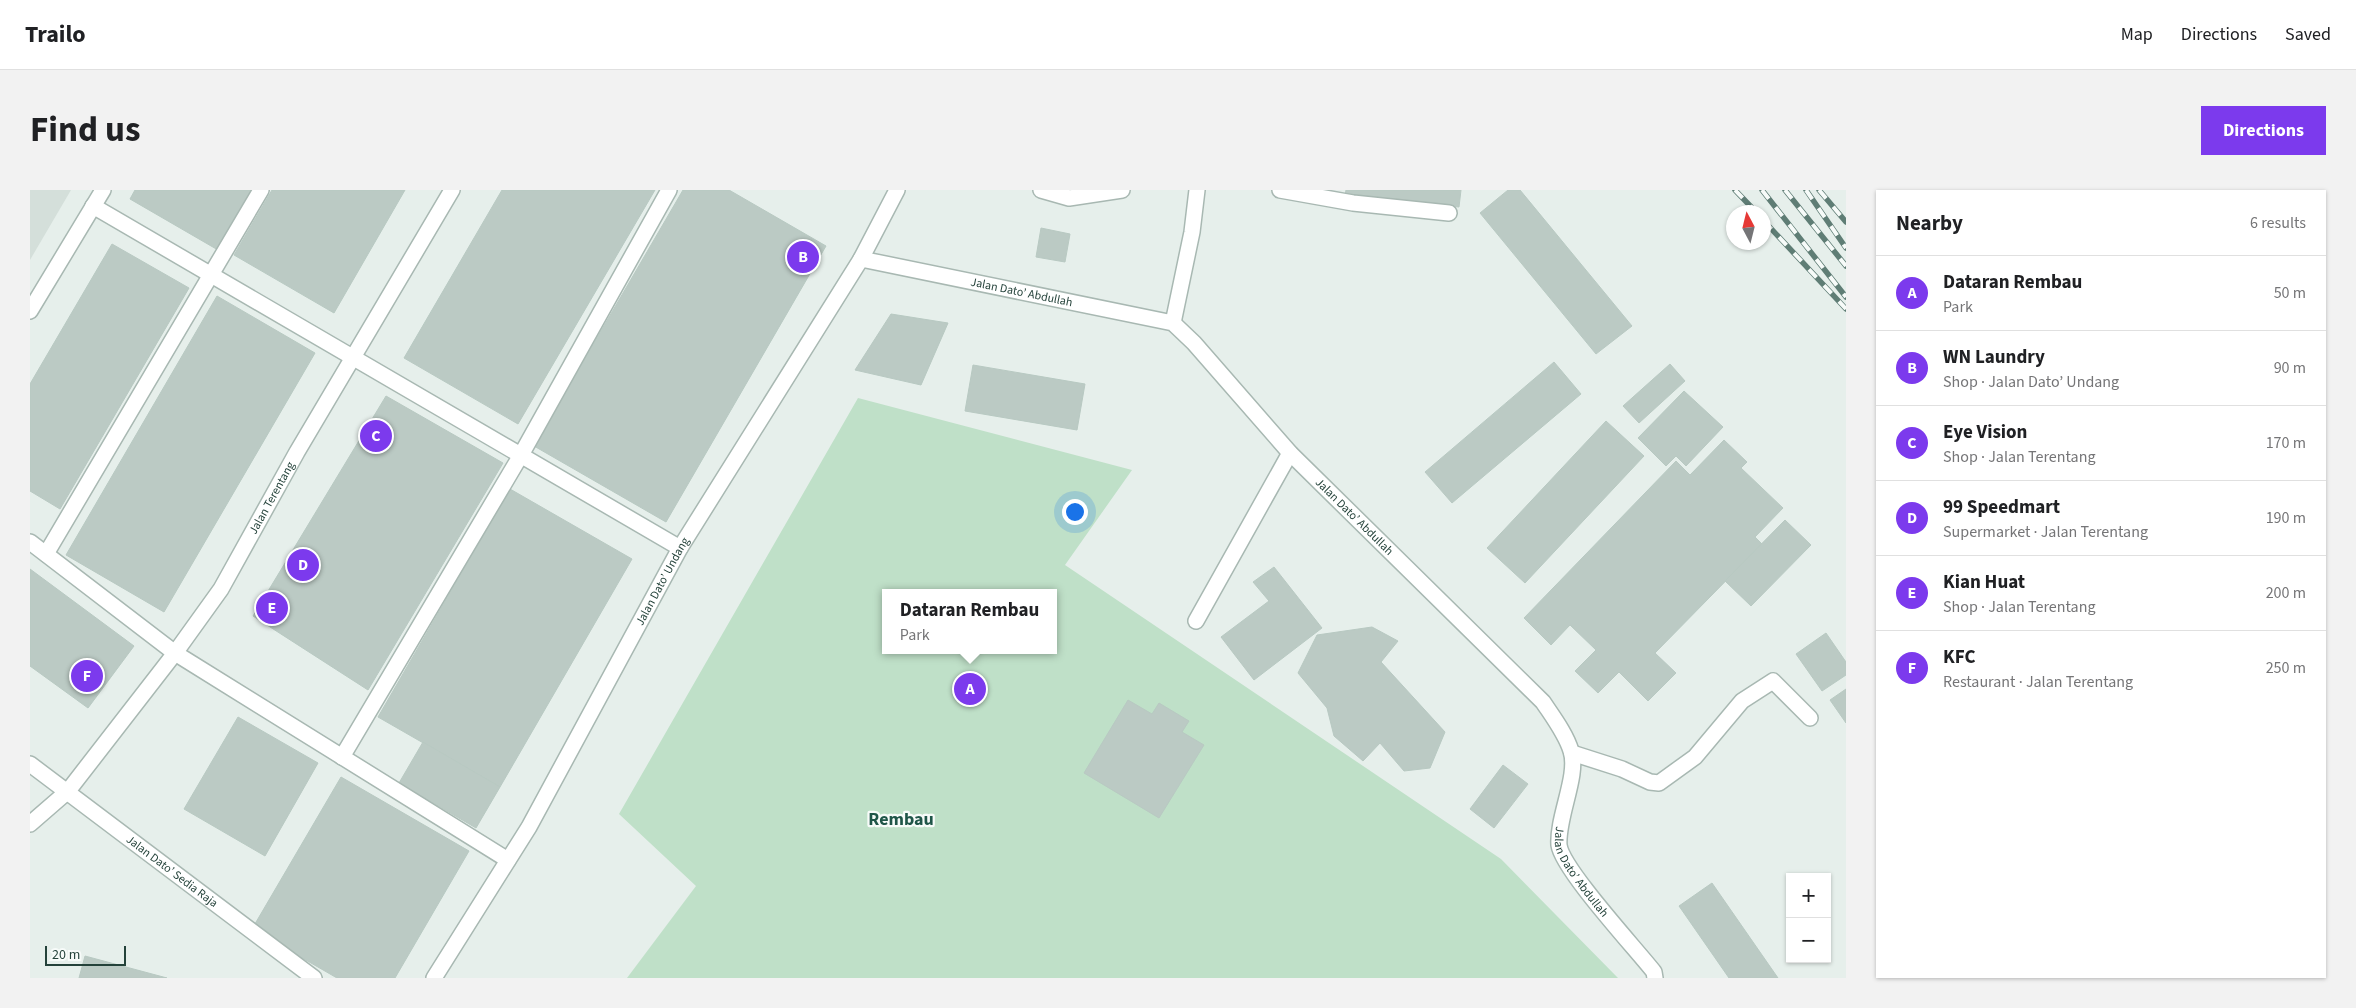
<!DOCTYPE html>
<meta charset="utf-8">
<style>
:root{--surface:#fff;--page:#f2f2f2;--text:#202124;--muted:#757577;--line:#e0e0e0;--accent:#7c3aed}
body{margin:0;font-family:"Source Sans 3",sans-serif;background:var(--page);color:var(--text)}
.controls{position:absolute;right:15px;bottom:15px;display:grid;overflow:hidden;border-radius:0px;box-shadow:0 1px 4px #0004}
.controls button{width:45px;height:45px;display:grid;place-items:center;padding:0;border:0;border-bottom:1px solid var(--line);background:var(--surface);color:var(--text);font:25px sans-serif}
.compass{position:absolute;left:1696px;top:15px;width:45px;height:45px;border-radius:50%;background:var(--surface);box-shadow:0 1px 4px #0004;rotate:353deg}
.scale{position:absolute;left:15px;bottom:12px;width:81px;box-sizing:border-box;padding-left:5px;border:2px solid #24423a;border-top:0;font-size:14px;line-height:18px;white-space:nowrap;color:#24423a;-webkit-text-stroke:4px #f7fbf9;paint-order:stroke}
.you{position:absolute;left:1044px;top:321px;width:18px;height:18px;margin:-12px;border:4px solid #fff;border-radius:50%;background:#1a73e8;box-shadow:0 0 0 8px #1a73e833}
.badge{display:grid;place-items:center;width:32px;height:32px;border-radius:50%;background:var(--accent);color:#fff;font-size:16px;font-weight:700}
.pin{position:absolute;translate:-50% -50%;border:2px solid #fff;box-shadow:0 1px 5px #0006}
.popup{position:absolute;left:852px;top:399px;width:175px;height:65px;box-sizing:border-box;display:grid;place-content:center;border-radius:0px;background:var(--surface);filter:drop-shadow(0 1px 4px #0005);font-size:16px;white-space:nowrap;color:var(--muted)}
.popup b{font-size:19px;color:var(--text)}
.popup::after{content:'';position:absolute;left:50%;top:100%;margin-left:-10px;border:10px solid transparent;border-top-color:var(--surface)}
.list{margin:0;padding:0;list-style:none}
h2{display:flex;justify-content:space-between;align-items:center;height:65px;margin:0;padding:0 20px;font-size:21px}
h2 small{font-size:16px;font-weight:400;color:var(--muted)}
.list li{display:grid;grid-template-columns:32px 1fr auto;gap:15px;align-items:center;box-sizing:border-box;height:75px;padding:0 20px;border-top:1px solid var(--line)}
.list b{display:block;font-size:19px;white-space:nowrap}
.list p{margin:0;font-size:16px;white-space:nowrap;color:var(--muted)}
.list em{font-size:16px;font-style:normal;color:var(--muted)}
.map{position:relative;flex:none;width:1816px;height:788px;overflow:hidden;border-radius:0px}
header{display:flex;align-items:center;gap:30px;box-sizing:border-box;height:70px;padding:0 25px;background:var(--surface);border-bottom:1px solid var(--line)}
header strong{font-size:24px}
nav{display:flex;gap:28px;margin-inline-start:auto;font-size:18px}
.intro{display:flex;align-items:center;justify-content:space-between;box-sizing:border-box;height:120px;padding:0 30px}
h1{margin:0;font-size:35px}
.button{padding:12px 22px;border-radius:0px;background:var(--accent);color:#fff;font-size:18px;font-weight:700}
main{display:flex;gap:30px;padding:0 30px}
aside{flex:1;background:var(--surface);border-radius:0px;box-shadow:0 1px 4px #0004}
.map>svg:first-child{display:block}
.built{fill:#d4dfda}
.green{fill:#bfe0c8;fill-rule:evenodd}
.building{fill:#bbcac4;stroke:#b8c9c2}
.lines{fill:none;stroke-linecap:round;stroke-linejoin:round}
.minor-casing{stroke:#a8b8b2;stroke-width:18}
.minor{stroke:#fff;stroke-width:15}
.rail-casing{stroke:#5f7d75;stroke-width:5.5}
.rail{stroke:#f7fbf9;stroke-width:4;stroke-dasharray:11;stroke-linecap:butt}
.labels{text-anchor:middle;stroke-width:4.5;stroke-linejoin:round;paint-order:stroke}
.street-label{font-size:12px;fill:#24423a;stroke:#f7fbf9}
.district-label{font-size:18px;font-weight:bold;fill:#1f5548;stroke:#f7fbf9}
</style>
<header>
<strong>Trailo</strong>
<nav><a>Map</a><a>Directions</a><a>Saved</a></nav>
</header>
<div class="intro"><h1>Find us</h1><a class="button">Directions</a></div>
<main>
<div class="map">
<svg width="1816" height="788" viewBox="0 0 1816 788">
<rect width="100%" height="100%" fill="#e6efeb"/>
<path class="built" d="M 0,0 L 41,0 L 0,70 Z"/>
<path class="green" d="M 828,208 L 1102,280 L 1035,375 L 1471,669 L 1588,788 L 597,788 L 666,696 L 589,624 ZM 856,403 L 1024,403 L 1024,460 L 856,460 Z"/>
<g class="building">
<path d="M 105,0 L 223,0 L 188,60 L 100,9 Z"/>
<path d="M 242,0 L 375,0 L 304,123 L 204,65 Z"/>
<path d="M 472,0 L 625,0 L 488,234 L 374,168 Z"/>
<path d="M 653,0 L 699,0 L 796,56 L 636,332 L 504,256 Z"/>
<path d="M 1316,0 L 1431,0 L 1429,17 L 1315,5 Z"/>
<path d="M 1478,0 L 1490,0 L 1602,136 L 1566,164 L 1450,23 Z"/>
<path d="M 1011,38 L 1040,44 L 1035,72 L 1006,67 Z"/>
<path d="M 82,54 L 159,98 L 30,319 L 0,301 L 0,194 Z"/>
<path d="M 187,106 L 285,163 L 134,422 L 36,365 Z"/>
<path d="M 861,124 L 918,133 L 891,195 L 825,180 Z"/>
<path d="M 1524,172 L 1551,204 L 1422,313 L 1395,282 Z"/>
<path d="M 1640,174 L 1655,191 L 1609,233 L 1593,216 Z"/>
<path d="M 943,175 L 1055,194 L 1047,240 L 935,221 Z"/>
<path d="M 1654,201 L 1693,237 L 1656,276 L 1646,266 L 1636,276 L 1608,248 Z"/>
<path d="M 356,206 L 473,273 L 338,500 L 223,426 Z"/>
<path d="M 1576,231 L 1614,266 L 1495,393 L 1457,358 Z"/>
<path d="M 1694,250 L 1717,272 L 1711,278 L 1753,318 L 1725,347 L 1732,354 L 1625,463 L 1646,483 L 1618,511 L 1589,482 L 1568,503 L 1545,481 L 1566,460 L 1540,435 L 1521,455 L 1494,428 L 1646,271 L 1660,285 Z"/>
<path d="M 480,299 L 602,369 L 470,597 L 348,527 Z"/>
<path d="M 1755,330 L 1781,355 L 1721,416 L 1695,391 Z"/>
<path d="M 1244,377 L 1292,438 L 1224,490 L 1191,447 L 1239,411 L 1223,392 Z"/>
<path d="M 0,379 L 104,456 L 58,518 L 0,476 Z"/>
<path d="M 1342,437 L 1368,451 L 1351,472 L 1415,542 L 1400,578 L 1374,581 L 1350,553 L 1333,571 L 1304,546 L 1297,518 L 1268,483 L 1287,445 Z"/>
<path d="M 1796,443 L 1816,472 L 1816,485 L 1792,501 L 1766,464 Z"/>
<path d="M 1816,499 L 1816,533 L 1800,510 Z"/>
<path d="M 1098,510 L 1122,524 L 1129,513 L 1159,531 L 1152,542 L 1174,555 L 1129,628 L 1054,583 Z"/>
<path d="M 208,527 L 288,573 L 235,666 L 154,619 Z"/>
<path d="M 393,552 L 470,597 L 446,638 L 369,593 Z"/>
<path d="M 1473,575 L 1498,594 L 1464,638 L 1440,619 Z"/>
<path d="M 311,587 L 439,661 L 365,788 L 307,788 L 222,739 Z"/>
<path d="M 1682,693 L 1748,788 L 1699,788 L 1649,716 Z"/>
<path d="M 55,766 L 137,788 L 49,788 Z"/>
</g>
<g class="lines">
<g class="minor-casing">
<g id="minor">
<path d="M 1011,0 L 1039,8 L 1092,0"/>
<path d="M 1250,0 L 1323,13 L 1419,23"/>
<path d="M 63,16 L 650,358"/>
<path id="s1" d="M 831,69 L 1143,133 L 1164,153 L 1260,263 L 1513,512 C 1523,527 1536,544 1541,561 C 1549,585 1527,627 1529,655 C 1532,679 1606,759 1624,782 L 1625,788"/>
<path d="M 0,121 L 73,0"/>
<path d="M 1143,133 L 1162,42 L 1167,0"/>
<path d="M 0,352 L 145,463 L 478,670"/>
<path d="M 16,364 L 231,0"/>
<path d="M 1166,431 L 1260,263"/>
<path d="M 1542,563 L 1592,579 L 1620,592 L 1629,593 L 1665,567 L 1712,511 L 1743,491 L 1780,528"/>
<path d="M 312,567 L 491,265 L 639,0"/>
<path id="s2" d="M 0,574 L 284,788"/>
<path id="s3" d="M 0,634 L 38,601 L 145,463 L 191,399 L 267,262 L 422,0"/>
<path id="s4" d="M 404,788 L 499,637 L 650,358 L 831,69 L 867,0"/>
</g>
</g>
<use href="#minor" class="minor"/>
<g class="rail-casing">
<g id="rail">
<path d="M 1705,0 L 1726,22"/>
<path d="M 1732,0 L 1816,107"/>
<path d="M 1755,0 L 1816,76"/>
<path d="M 1776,0 L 1816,58"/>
<path d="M 1789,0 L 1816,32"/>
<path d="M 1734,31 L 1816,119"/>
</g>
</g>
<use href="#rail" class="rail"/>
</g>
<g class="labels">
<g class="street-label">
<text dy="4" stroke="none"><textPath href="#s1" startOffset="164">Jalan Dato’ Abdullah</textPath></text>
<text dy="4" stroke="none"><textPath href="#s3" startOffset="408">Jalan Terentang</textPath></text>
<text dy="4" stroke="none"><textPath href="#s1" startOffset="584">Jalan Dato’ Abdullah</textPath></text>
<text dy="4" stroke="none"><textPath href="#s4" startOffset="458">Jalan Dato’ Undang</textPath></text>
<text dy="4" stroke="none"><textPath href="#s1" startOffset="1034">Jalan Dato’ Abdullah</textPath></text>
<text dy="4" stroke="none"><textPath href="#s2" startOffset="178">Jalan Dato’ Sedia Raja</textPath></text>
</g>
<g class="district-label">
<text x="871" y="635">Rembau</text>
</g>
</g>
</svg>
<div class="controls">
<button>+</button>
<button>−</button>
</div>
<svg class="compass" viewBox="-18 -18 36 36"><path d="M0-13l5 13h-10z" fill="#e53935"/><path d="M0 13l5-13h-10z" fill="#757577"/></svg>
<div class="scale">20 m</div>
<div class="you"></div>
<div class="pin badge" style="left:940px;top:499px">A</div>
<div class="popup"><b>Dataran Rembau</b>Park</div>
<div class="pin badge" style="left:773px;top:67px">B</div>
<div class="pin badge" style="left:346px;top:246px">C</div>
<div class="pin badge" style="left:273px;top:375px">D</div>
<div class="pin badge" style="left:242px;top:418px">E</div>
<div class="pin badge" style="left:57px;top:486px">F</div>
</div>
<aside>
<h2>Nearby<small>6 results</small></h2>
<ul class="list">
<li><span class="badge">A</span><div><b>Dataran Rembau</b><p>Park</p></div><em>50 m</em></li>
<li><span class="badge">B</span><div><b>WN Laundry</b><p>Shop · Jalan Dato’ Undang</p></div><em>90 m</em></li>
<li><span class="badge">C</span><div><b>Eye Vision</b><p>Shop · Jalan Terentang</p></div><em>170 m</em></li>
<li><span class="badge">D</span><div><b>99 Speedmart</b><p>Supermarket · Jalan Terentang</p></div><em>190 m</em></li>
<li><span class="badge">E</span><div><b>Kian Huat</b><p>Shop · Jalan Terentang</p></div><em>200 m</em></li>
<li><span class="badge">F</span><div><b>KFC</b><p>Restaurant · Jalan Terentang</p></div><em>250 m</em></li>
</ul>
</aside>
</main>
